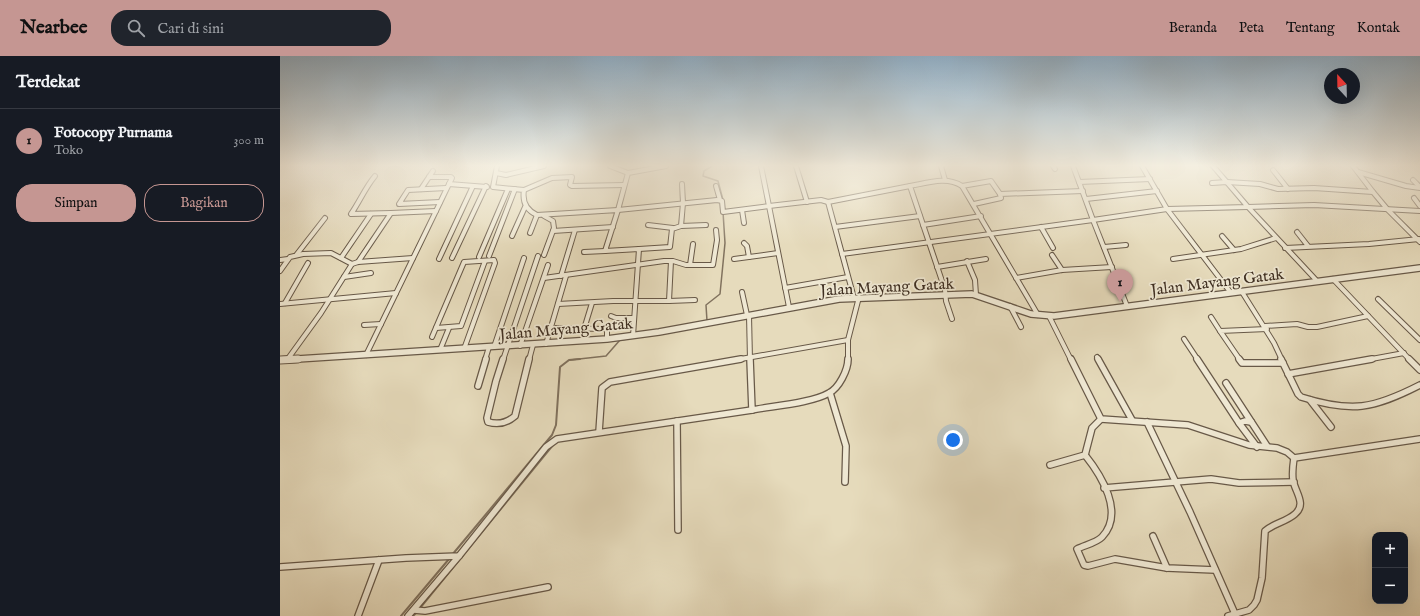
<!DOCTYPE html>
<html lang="id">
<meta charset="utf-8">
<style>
:root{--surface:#171b24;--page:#20242c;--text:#f1f3f6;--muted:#9ea1a6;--line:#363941;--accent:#c59692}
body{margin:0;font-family:"IM FELL English",serif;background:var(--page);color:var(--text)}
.controls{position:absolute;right:12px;bottom:12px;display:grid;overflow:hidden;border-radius:8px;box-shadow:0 4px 16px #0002}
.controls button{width:36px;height:36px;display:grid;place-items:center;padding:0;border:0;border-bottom:1px solid var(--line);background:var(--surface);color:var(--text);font:20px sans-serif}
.compass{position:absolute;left:1044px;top:12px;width:36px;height:36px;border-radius:50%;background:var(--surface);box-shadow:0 4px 16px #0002;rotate:338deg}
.you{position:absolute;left:673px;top:384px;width:14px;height:14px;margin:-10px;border:3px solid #fff;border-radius:50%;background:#1a73e8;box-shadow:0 0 0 6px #1a73e833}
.badge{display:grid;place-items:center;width:26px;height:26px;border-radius:50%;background:var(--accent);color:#111;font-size:13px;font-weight:700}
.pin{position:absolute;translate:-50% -33px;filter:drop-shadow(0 1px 2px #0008)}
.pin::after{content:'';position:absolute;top:21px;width:14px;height:12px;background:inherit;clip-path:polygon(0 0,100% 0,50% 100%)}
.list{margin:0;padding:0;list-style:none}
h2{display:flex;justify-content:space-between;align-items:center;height:52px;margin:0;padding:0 16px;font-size:17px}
h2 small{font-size:13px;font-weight:400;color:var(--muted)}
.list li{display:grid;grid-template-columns:26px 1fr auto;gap:12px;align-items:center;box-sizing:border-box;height:64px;padding:0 16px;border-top:1px solid var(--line)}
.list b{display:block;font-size:15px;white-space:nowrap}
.list p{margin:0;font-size:13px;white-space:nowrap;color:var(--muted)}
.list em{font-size:13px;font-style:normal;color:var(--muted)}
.actions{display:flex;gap:8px;padding:12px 16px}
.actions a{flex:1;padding:9px 0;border:1px solid var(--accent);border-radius:16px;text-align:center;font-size:14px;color:var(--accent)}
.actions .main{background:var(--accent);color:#111}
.icon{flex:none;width:22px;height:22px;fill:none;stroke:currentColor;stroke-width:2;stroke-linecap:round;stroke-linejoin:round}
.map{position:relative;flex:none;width:1140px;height:560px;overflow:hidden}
header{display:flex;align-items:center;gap:24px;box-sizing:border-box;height:56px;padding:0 20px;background:var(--accent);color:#111}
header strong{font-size:19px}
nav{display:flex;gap:22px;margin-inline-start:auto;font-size:14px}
.search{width:280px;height:36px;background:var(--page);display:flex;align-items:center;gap:10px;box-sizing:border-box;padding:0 14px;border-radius:16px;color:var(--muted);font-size:15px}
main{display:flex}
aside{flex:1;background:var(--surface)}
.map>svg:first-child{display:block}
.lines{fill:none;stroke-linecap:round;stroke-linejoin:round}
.stream-far1{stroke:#81725e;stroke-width:1.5}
.stream{stroke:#81725e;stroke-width:2}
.minor-far1-casing{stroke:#685948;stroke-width:6}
.minor-casing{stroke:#685948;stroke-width:8}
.tertiary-far1-casing{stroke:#685948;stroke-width:8}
.tertiary-casing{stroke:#685948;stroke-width:9}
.minor-far1{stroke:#efe8d3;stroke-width:4}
.minor{stroke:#efe8d3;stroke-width:5.5}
.tertiary-far1{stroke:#efe8d3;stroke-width:5.5}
.tertiary{stroke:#efe8d3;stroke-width:7}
.labels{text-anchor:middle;stroke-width:3.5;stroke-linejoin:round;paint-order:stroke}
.street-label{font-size:16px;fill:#3e2e21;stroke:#efe8d3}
</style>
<header>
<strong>Nearbee</strong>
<div class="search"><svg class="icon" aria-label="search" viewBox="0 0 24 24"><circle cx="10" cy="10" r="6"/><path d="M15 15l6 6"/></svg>Cari di sini</div>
<nav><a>Beranda</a><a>Peta</a><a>Tentang</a><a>Kontak</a></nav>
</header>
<main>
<aside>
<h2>Terdekat<small></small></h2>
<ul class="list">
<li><span class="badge">1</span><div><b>Fotocopy Purnama</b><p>Toko</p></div><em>300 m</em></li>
</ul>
<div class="actions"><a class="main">Simpan</a><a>Bagikan</a></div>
</aside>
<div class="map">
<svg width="1140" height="560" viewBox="0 0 1140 560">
<rect width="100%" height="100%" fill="#e6dbbc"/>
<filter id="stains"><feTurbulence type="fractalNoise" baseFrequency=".005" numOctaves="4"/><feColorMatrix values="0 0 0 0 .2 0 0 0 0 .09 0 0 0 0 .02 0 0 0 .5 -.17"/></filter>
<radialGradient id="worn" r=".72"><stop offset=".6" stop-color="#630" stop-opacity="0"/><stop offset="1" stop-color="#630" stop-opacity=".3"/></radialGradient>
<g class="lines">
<g class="stream-far1">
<path d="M 432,110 L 424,115 L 423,120 L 438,125 L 443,144"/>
<path d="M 427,265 L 426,249 L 440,238 L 445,187 L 443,156"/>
<path d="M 290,304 L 326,300 L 340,284 L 348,283"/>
</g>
<g class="stream">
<path d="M 172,499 L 272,379 L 276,369 L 280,311 L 289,304 L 300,303"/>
<path d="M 140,552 L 273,389"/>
<path d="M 121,560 L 169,503"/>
<path d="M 133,560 L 136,557"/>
</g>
<g class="minor-far1-casing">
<g id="minor-far1">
<path d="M 217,110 L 213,131 L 244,134 C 242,146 246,154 257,159 L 338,154 L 325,195 L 359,193 L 353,280"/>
<path d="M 330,110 L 348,117"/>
<path d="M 386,110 L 348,117 L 338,154 L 437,144 L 442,145 L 443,156 L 489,150 L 481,110"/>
<path d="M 516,110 L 527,146"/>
<path d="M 661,110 L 665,124"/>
<path d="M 773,110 L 775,113"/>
<path d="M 793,110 L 799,126"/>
<path d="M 862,110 L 887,153 L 951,237"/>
<path d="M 1073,110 L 1093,136"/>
<path d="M 993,114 L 1008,133"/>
<path d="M 1078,116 L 1126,130 L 1140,132"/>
<path d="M 216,117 L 226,119 L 264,110"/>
<path d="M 95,120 C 85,132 80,145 71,158 L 111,157"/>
<path d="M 149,121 L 171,121 L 172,122 L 169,128"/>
<path d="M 1133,124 L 1140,131"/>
<path d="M 932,127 L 947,126 L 980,128 L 998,133 L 1034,132 L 1093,136 L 1108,154 L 1140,186"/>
<path d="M 436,130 L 440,144"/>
<path d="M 682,130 L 711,125 L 720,138"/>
<path d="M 141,133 L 153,115"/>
<path d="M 244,134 L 272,122 L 292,121 L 290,129 L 292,130 L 344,129"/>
<path d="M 1134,142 L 1140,150"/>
<path d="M 806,143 L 877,135"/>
<path d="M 160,146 L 119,148 L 128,134 L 166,132"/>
<path d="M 548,146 L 574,242"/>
<path d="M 694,148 L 721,142 L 720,138 L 803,135"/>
<path d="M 968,151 L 1034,149 L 1140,155"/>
<path d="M 968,151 L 1037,225"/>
<path d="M 462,154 L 464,167"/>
<path d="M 156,155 L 169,128 L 207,131"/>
<path d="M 264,160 L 273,165 L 274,172 L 264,199"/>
<path d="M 368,169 L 393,172"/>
<path d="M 643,169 L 701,160"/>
<path d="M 401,170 L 426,169"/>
<path d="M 555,171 L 640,160"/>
<path d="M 761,171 L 773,192"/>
<path d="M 273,175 L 333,171"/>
<path d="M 1017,176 L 1028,190"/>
<path d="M 250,177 L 257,159"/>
<path d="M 232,180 L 245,151"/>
<path d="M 942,180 L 954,194"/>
<path d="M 464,187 L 467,190 L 469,201"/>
<path d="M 824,191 L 846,189"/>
<path d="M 1005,192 L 1089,188 L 1139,183"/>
<path d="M 359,193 L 390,191 L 392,173 L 401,170 L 403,147 L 402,128"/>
<path d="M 304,196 L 325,195"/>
<path d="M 17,198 L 45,162"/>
<path d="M 562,198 L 813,164 L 799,126 L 870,123"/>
<path d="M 772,199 L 782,214"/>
<path d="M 209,200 L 235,133"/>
<path d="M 199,201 L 228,133"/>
<path d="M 61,202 L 91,158"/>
<path d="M 172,202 L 206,130"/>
<path d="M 159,203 L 193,130"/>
<path d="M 454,203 L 498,197"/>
<path d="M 893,203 L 961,193 L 996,182"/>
<path d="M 0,204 L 8,203"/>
<path d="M 687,205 L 695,224 L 696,239"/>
<path d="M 78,206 L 111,157 L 156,155 L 86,299"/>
<path d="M 410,209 L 413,188"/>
<path d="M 657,211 L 706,203"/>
<path d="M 0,215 L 10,201 L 23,198 L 51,197 L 72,208"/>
<path d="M 281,220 L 295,174"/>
<path d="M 64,221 L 91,217"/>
<path d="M 264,222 L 384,205 L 393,205 L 406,209 L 433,209 L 437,184 L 436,174"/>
<path d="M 736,222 L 782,214 L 832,211"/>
<path d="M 1053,223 L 1130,304"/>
<path d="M 505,232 L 568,221"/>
<path d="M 462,236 L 467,259"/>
<path d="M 962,236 L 994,287 L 1002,304"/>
<path d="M 1098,243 L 1140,284"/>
<path d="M 389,245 L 415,244"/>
<path d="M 5,247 L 28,207"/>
<path d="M 0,248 L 116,237"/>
<path d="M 278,248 L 333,245 L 389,245 L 391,205"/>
<path d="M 730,250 L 741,271"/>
<path d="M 847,250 L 813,164 L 887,153 L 968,151 L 933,110"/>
<path d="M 509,251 L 489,150 L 541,144 L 548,146 L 630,130"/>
<path d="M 469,259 L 470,304"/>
<path d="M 331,260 L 336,262 L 354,262"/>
<path d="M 769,260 L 791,304"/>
<path d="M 931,261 L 940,275"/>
<path d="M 672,263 L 666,245 L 665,234 L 630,130 C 647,127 667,120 682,130 L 758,259"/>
<path d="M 84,269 L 101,268"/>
<path d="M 985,270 L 1017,268 L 1028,271 L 1037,271 L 1088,260"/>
<path d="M 156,272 L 181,270 L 205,205"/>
<path d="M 272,272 L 327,273 L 327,283"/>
<path d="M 304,273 L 312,247"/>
<path d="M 152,281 L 184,206 L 214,204 L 215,207 L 184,293"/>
<path d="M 904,283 L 918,304"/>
<path d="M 266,288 L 286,220"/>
<path d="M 240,290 L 268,209"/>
<path d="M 214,291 L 244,202"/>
<path d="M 160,294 L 169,272"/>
<path d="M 817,301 L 819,304"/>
<path d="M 7,304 L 41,257 L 72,208 L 78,206 L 133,202"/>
<path d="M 205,304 L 209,291"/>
<path d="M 223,304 L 258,200"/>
<path d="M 249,304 L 253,289"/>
<path d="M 455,304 L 568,284"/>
<path d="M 568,304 L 568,284 L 579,241"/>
<path d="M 960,304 L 940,275 L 987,273"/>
<path d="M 1086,304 L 1124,297"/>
</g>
</g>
<g class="minor-casing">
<g id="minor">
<path d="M 223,303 L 216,325 L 207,362 L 208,366 C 218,369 227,367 235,360 L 249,303"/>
<path d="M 470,303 L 472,354 C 492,350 532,347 549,337 C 559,332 568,314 568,303"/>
<path d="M 791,303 L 821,363 L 908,369 L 969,389 L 997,392 L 1007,396 L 1014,402 L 1140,383"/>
<path d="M 818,303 L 852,364"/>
<path d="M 917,303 L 959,367 L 977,391"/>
<path d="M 959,303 L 962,307 L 1003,307"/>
<path d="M 1001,303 L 1018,338 L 1021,341 C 1072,357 1093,353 1140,329"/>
<path d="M 1129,303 L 1140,314"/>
<path d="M 1008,318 L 1092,303"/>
<path d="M 946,327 L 987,390"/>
<path d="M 198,330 L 206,303"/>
<path d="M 550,337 L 566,390 L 565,426"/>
<path d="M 1030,344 L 1051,371"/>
<path d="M 397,365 L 398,474"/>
<path d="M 867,366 L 910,456 L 956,560"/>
<path d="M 959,367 L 965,365 L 971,366"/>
<path d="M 319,376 L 322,332 L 330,326 L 461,303"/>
<path d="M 805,399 C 821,419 845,457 822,481 C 816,487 805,489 797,493 L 804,509 L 808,510 L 835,503 L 887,512 L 935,514"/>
<path d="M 770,409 L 805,399 L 812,372 L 821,363"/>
<path d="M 824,432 L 931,423 L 959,427 L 1014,426"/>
<path d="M 873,480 L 887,512"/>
<path d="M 0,511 L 126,502 L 179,500 L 266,391 L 277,383 L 472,354"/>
<path d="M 134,554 L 145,555 L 268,531"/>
<path d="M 78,560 L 99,504"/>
<path d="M 128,560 L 179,500"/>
<path d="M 948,560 L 969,554 L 974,549 L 977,544 L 982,522 L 985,475 C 994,467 1006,466 1015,458 C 1027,448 1015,436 1013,424 C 1012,417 1013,409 1014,402"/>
</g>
</g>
<g class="tertiary-far1-casing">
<path id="tertiary-far1" d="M 2,304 L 327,283 L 379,276 L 559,243 L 692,238 L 751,258 L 774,260 L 1140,212"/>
</g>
<g class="tertiary-casing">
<path id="tertiary" d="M 0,304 L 18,303"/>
</g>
<use href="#minor-far1" class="minor-far1"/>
<use href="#minor" class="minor"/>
<use href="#tertiary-far1" class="tertiary-far1"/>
<use href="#tertiary" class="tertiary"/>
</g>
<linearGradient id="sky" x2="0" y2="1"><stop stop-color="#90acc1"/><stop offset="0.58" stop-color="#f4efe1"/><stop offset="1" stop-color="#f4efe1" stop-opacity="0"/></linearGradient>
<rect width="1140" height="189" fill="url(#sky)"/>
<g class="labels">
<g class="street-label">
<text transform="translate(937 225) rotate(-7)" y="6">Jalan Mayang Gatak</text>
<text transform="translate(607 230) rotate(-3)" y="6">Jalan Mayang Gatak</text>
<text transform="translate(286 272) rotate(-5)" y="6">Jalan Mayang Gatak</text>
</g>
</g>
<rect width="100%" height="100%" filter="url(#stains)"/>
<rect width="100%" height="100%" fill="url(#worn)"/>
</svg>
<div class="controls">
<button>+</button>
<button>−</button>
</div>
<svg class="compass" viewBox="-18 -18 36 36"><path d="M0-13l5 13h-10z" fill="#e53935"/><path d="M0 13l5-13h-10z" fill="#9ea1a6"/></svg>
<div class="you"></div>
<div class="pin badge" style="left:840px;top:246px">1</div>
</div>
</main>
